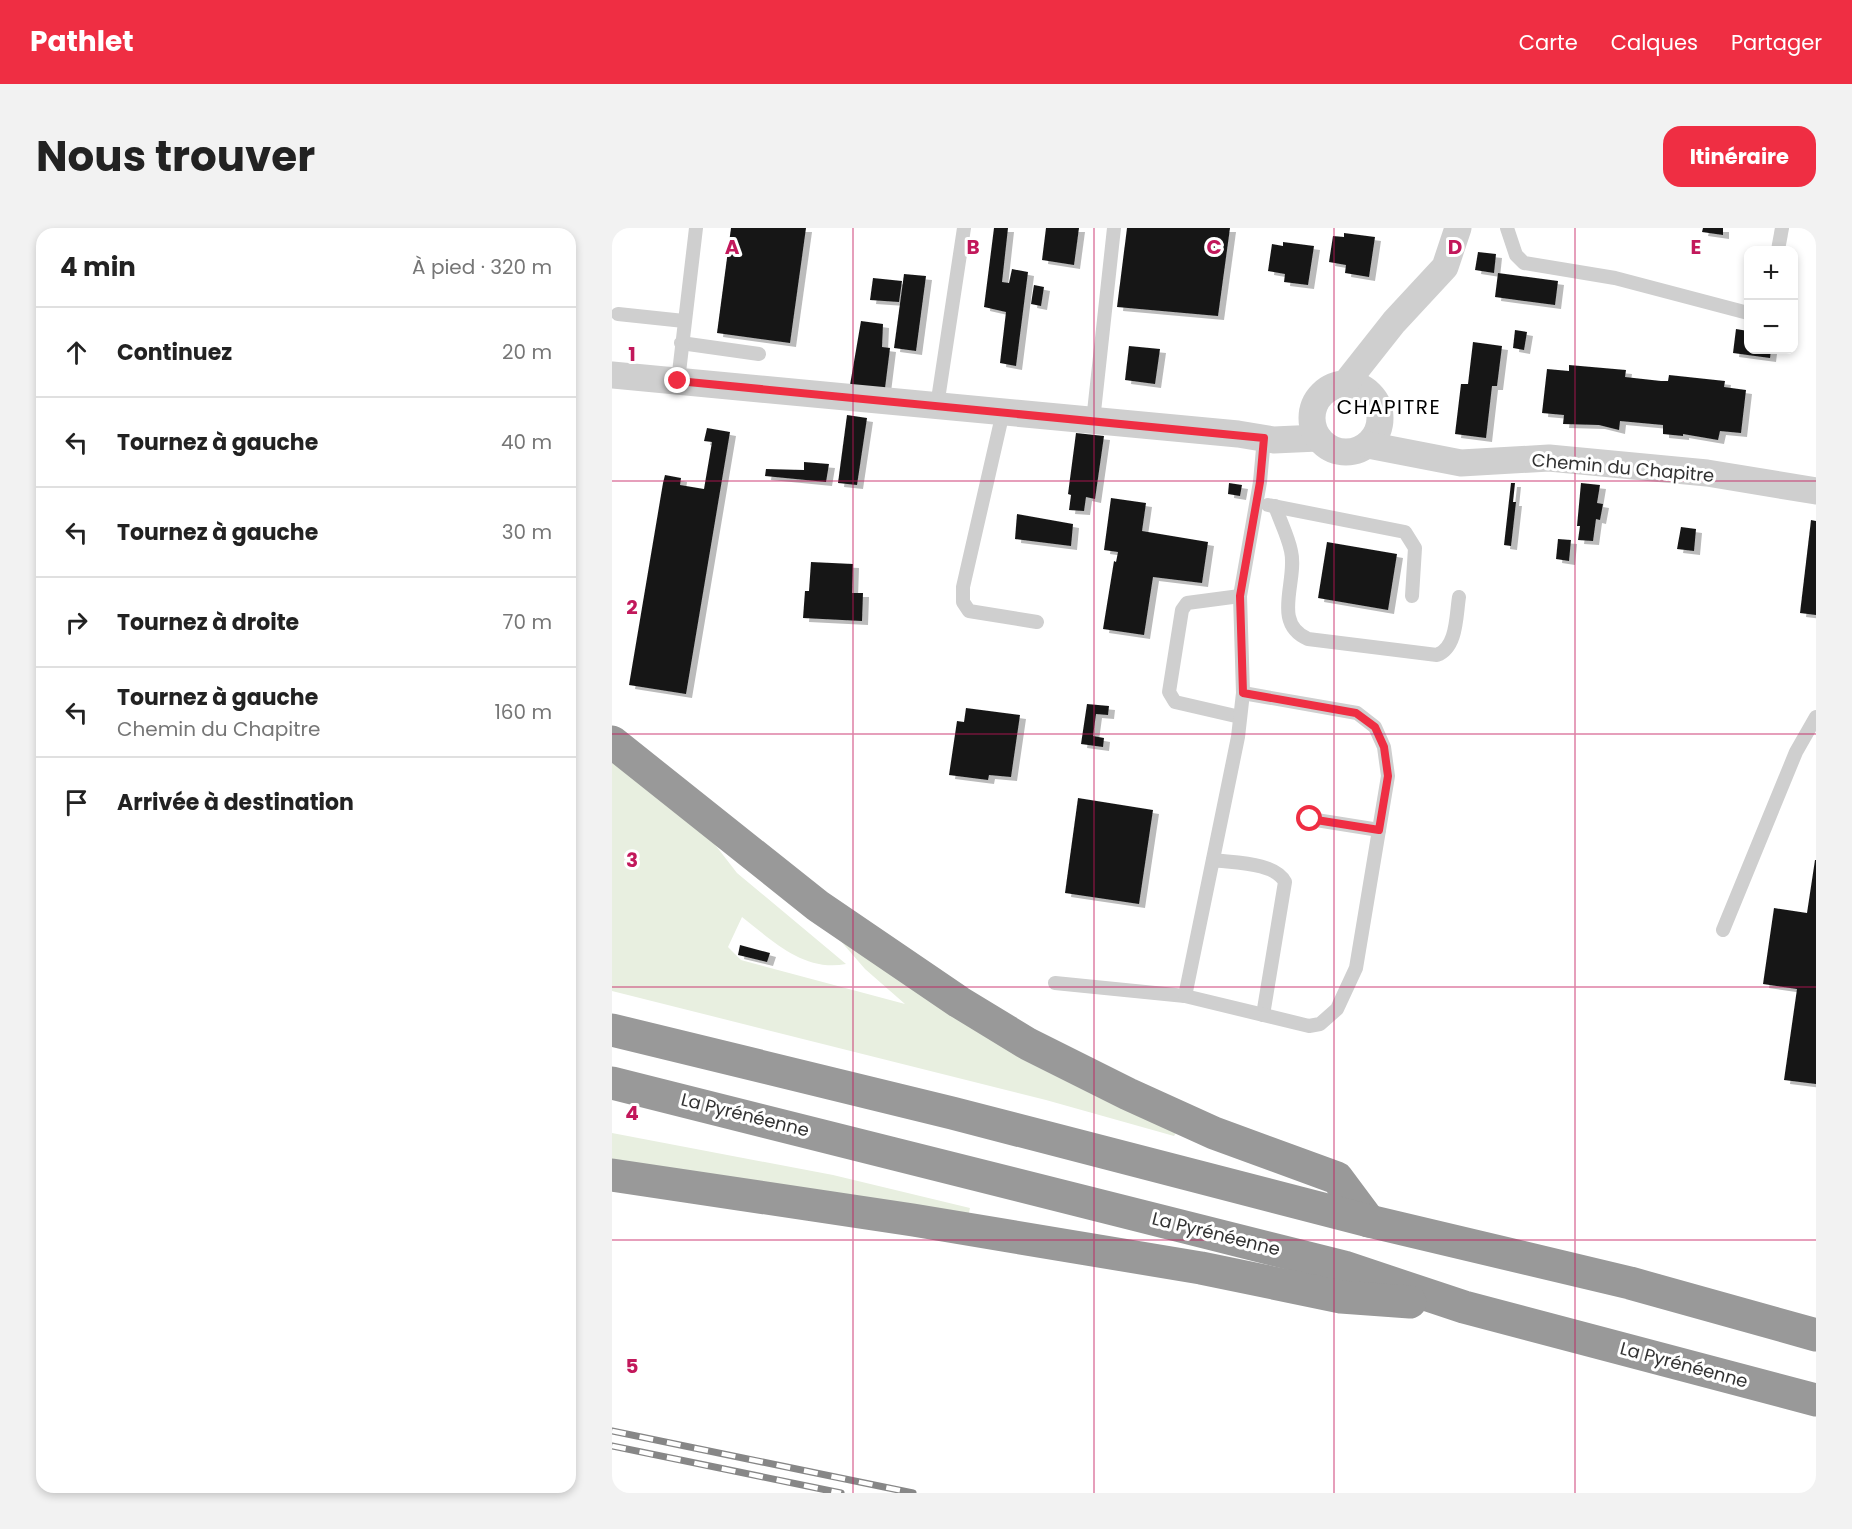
<!DOCTYPE html>
<html lang="fr">
<meta charset="utf-8">
<style>
:root{--surface:#fff;--page:#f2f2f2;--text:#222;--muted:#767676;--line:#e0e0e0;--accent:#ef2e43}
body{margin:0;font-family:Poppins,sans-serif;background:var(--page);color:var(--text)}
.controls{position:absolute;right:18px;top:18px;display:grid;overflow:hidden;border-radius:12px;box-shadow:0 3px 9px #0003}
.controls button{width:54px;height:54px;display:grid;place-items:center;padding:0;border:0;border-bottom:2px solid var(--line);background:var(--surface);color:var(--text);font:30px sans-serif}
.stop{position:absolute;width:18px;height:18px;margin:-14px;border:4px solid #ef2e43;border-radius:50%;background:#fff}
.stop.end{background:#ef2e43;border-color:#fff;box-shadow:0 2px 6px #0008}
.list{margin:0;padding:0;list-style:none}
h2{display:flex;justify-content:space-between;align-items:center;height:78px;margin:0;padding:0 24px;font-size:26px}
h2 small{font-size:20px;font-weight:400;color:var(--muted)}
.list li{display:grid;grid-template-columns:39px 1fr auto;gap:18px;align-items:center;box-sizing:border-box;height:90px;padding:0 24px;border-top:2px solid var(--line)}
.list b{display:block;font-size:22px;white-space:nowrap}
.list p{margin:0;font-size:20px;white-space:nowrap;color:var(--muted)}
.list em{font-size:20px;font-style:normal;color:var(--muted)}
.icon{flex:none;width:33px;height:33px;fill:none;stroke:currentColor;stroke-width:2;stroke-linecap:round;stroke-linejoin:round}
.map{position:relative;flex:none;width:1204px;height:1265px;overflow:hidden;border-radius:18px}
header{display:flex;align-items:center;gap:36px;box-sizing:border-box;height:84px;padding:0 30px;background:var(--accent);color:#fff}
header strong{font-size:28px}
nav{display:flex;gap:33px;margin-inline-start:auto;font-size:21px}
.intro{display:flex;align-items:center;justify-content:space-between;box-sizing:border-box;height:144px;padding:0 36px}
h1{margin:0;font-size:42px}
.button{padding:15px 27px;border-radius:18px;background:var(--accent);color:#fff;font-size:21px;font-weight:700}
main{display:flex;gap:36px;padding:0 36px}
aside{flex:1;background:var(--surface);border-radius:18px;box-shadow:0 3px 9px #0003}
.map>svg:first-child{display:block}
.green{fill:#e8efe0}
.building{fill:#191919;filter:url(#shadow)}
.lines{fill:none;stroke-linecap:round;stroke-linejoin:round}
.lane{stroke:#cfcfcf;stroke-width:14}
.street{stroke:#cfcfcf;stroke-width:27}
.highway{stroke:#999;stroke-width:33}
.rail-casing{stroke:#878787;stroke-width:7}
.rail{stroke:#fff;stroke-width:4.5;stroke-dasharray:14;stroke-linecap:butt}
.route{stroke:#ef2e43;stroke-width:8}
.grid{fill:none;stroke:#c2185b;stroke-width:1.5;stroke-opacity:0.55}
.labels{text-anchor:middle;stroke-width:6;stroke-linejoin:round;paint-order:stroke}
.street-label{font-size:18px;fill:#323232;stroke:#fff}
.neighbourhood-label{font-size:20px;letter-spacing:1.5px;fill:#000;stroke:#fff}
.grid-label{font-size:20px;text-anchor:middle;font-weight:bold;fill:#c2185b;stroke:#fff;stroke-width:6;stroke-linejoin:round;paint-order:stroke}
</style>
<header>
<strong>Pathlet</strong>
<nav><a>Carte</a><a>Calques</a><a>Partager</a></nav>
</header>
<div class="intro"><h1>Nous trouver</h1><a class="button">Itinéraire</a></div>
<main>
<aside>
<h2>4 min<small>À pied · 320 m</small></h2>
<ul class="list">
<li><svg class="icon" aria-label="ahead" viewBox="0 0 24 24"><path d="M12 20V5M6 11l6-6 6 6"/></svg><div><b>Continuez</b></div><em>20 m</em></li>
<li><svg class="icon" aria-label="left" viewBox="0 0 24 24"><path d="M17 20v-9H6M10 6l-5 5 5 5"/></svg><div><b>Tournez à gauche</b></div><em>40 m</em></li>
<li><svg class="icon" aria-label="left" viewBox="0 0 24 24"><path d="M17 20v-9H6M10 6l-5 5 5 5"/></svg><div><b>Tournez à gauche</b></div><em>30 m</em></li>
<li><svg class="icon" aria-label="right" viewBox="0 0 24 24"><path d="M7 20v-9h11M14 6l5 5-5 5"/></svg><div><b>Tournez à droite</b></div><em>70 m</em></li>
<li><svg class="icon" aria-label="left" viewBox="0 0 24 24"><path d="M17 20v-9H6M10 6l-5 5 5 5"/></svg><div><b>Tournez à gauche</b><p>Chemin du Chapitre</p></div><em>160 m</em></li>
<li><svg class="icon" aria-label="arrive" viewBox="0 0 24 24"><path d="M6 21V4h12l-3 4 3 4H6"/></svg><div><b>Arrivée à destination</b></div></li>
</ul>
</aside>
<div class="map">
<svg width="1204" height="1265" viewBox="0 0 1204 1265">
<defs>
<filter id="shadow"><feDropShadow dx="6" dy="4" stdDeviation="0" flood-color="#0004"/></filter>
</defs>
<rect width="100%" height="100%" fill="#fff"/>
<g class="green">
<path d="M 0,530 L 94,605 L 125,645 L 234,736 C 192,744 161,713 130,689 L 116,719 L 129,732 L 293,776 L 253,741 L 220,703 L 565,903 L 562,908 L 434,872 L 0,763 Z"/>
<path d="M 0,905 L 221,947 L 358,980 L 356,989 L 0,932 Z"/>
</g>
<g class="building">
<path d="M 119,0 L 194,0 L 178,115 L 105,105 Z"/>
<path d="M 382,0 L 396,0 L 390,54 L 397,55 L 400,41 L 416,44 L 404,138 L 388,135 L 394,84 L 372,79 Z"/>
<path d="M 434,0 L 467,0 L 462,37 L 430,32 Z"/>
<path d="M 515,0 L 618,0 L 606,88 L 505,79 Z"/>
<path d="M 1091,0 L 1111,0 L 1111,7 L 1090,4 Z"/>
<path d="M 732,5 L 763,9 L 757,49 L 733,45 L 734,37 L 717,34 L 721,8 L 732,9 Z"/>
<path d="M 671,14 L 702,18 L 696,57 L 672,54 L 673,46 L 656,43 L 660,16 L 671,18 Z"/>
<path d="M 866,24 L 884,26 L 882,45 L 863,42 Z"/>
<path d="M 886,45 L 946,53 L 943,77 L 883,69 Z"/>
<path d="M 292,46 L 314,48 L 304,123 L 282,120 Z"/>
<path d="M 261,50 L 290,53 L 287,74 L 258,72 Z"/>
<path d="M 422,57 L 432,59 L 429,78 L 419,76 Z"/>
<path d="M 249,93 L 271,96 L 270,119 L 278,120 L 273,160 L 238,157 Z"/>
<path d="M 1124,101 L 1136,103 L 1136,122 L 1159,122 L 1158,130 L 1121,125 Z"/>
<path d="M 903,102 L 915,104 L 912,122 L 901,120 Z"/>
<path d="M 861,114 L 890,118 L 885,158 L 880,158 L 874,210 L 843,206 L 849,156 L 856,156 Z"/>
<path d="M 517,118 L 548,121 L 543,156 L 513,152 Z"/>
<path d="M 957,137 L 1014,142 L 1013,149 L 1049,153 L 1056,153 L 1057,147 L 1113,153 L 1112,159 L 1134,162 L 1129,205 L 1108,203 L 1106,212 L 1071,206 L 1071,208 L 1051,206 L 1051,197 L 1008,193 L 1007,202 L 987,197 L 951,196 L 952,187 L 930,185 L 935,141 L 957,143 Z"/>
<path d="M 235,187 L 255,190 L 245,257 L 226,255 Z"/>
<path d="M 95,200 L 118,204 L 74,466 L 17,457 L 51,255 L 53,247 L 69,250 L 68,257 L 92,261 L 100,214 L 92,213 Z"/>
<path d="M 464,205 L 492,208 L 483,271 L 474,269 L 472,283 L 457,282 L 459,267 L 456,266 Z"/>
<path d="M 192,234 L 217,236 L 214,254 L 153,248 L 154,241 L 192,242 Z"/>
<path d="M 617,255 L 630,257 L 628,268 L 616,266 Z"/>
<path d="M 899,255 L 903,255 L 901,274 L 904,274 L 899,318 L 892,317 Z"/>
<path d="M 969,255 L 988,257 L 985,275 L 991,276 L 988,292 L 984,291 L 981,313 L 966,312 L 968,298 L 965,298 Z"/>
<path d="M 499,270 L 534,275 L 530,303 L 596,314 L 590,355 L 541,349 L 532,407 L 491,401 L 502,333 L 504,334 L 506,324 L 492,322 Z"/>
<path d="M 405,286 L 461,296 L 459,318 L 403,311 Z"/>
<path d="M 1199,292 L 1204,293 L 1204,387 L 1188,385 Z"/>
<path d="M 1069,299 L 1084,301 L 1082,323 L 1065,321 Z"/>
<path d="M 946,311 L 959,312 L 957,333 L 944,331 Z"/>
<path d="M 715,314 L 785,326 L 776,382 L 706,370 Z"/>
<path d="M 199,334 L 241,336 L 240,365 L 251,365 L 250,393 L 191,390 L 193,363 L 197,363 Z"/>
<path d="M 475,476 L 497,478 L 496,487 L 484,486 L 481,508 L 492,510 L 491,519 L 469,516 Z"/>
<path d="M 354,480 L 408,487 L 399,549 L 377,547 L 376,552 L 337,547 L 345,493 L 352,494 Z"/>
<path d="M 466,570 L 541,582 L 527,676 L 453,665 Z"/>
<path d="M 1203,632 L 1204,632 L 1204,856 L 1172,852 L 1185,761 L 1151,756 L 1162,680 L 1195,685 Z"/>
<path d="M 128,717 L 158,725 L 155,734 L 126,727 Z"/>
</g>
<g class="lines">
<g class="lane">
<path d="M 895,0 L 904,27 L 912,35 L 1003,50 L 1136,85"/>
<path d="M 1166,22 L 1170,0"/>
<path d="M 6,86 L 72,93"/>
<path d="M 69,115 L 147,126"/>
<path d="M 66,153 L 84,0"/>
<path d="M 325,178 L 352,0"/>
<path d="M 391,184 L 351,359 L 351,374 L 357,383 L 425,394"/>
<path d="M 481,193 L 502,0"/>
<path d="M 656,277 L 793,304 L 803,320 L 800,368"/>
<path d="M 663,278 C 668,293 676,308 679,323 C 686,353 659,395 696,411 L 825,427 C 845,420 844,388 847,369"/>
<path d="M 628,368 L 575,375 L 570,382 L 557,464 L 563,474 L 628,489"/>
<path d="M 698,591 L 767,602"/>
<path d="M 601,632 C 621,635 663,634 673,654 L 651,787"/>
<path d="M 1111,702 L 1184,524 L 1204,489"/>
<path d="M 443,755 L 573,768 L 626,509 L 631,465 L 628,368 L 648,254 L 652,210"/>
<path d="M 573,768 L 697,798 L 708,796 L 725,781 L 744,740 L 776,548 L 772,519 L 763,499 L 745,485 L 631,465"/>
</g>
<g class="street">
<path d="M 0,147 L 626,206 L 662,212 L 706,210"/>
<circle cx="734" cy="190" r="34"/>
<path d="M 733,156 L 782,94 L 833,39 L 846,0"/>
<path d="M 756,217 L 849,235 L 937,230 L 1095,245 L 1204,263"/>
</g>
<g class="highway">
<path d="M 0,514 L 206,678 L 347,774 L 416,816 L 516,866 L 602,905 L 725,950 L 757,993"/>
<path d="M 0,802 L 340,885 L 757,993 L 1018,1055 L 1204,1107"/>
<path d="M 0,855 L 732,1039 L 852,1079 L 1204,1172"/>
<path d="M 0,947 L 301,992 L 589,1040 L 729,1069 L 798,1074"/>
</g>
<g class="rail-casing">
<g id="rail">
<path d="M 0,1203 L 301,1265"/>
<path d="M 0,1218 L 229,1265"/>
</g>
</g>
<use href="#rail" class="rail"/>
</g>
<g class="lines">
<path class="route" d="M 66,153 L 652,210 L 648,254 L 628,368 L 631,465 L 744,485 L 763,499 L 772,519 L 776,548 L 767,602 L 698,591"/>
</g>
<path class="grid" d="M 241,0 L 241,1265M 482,0 L 482,1265M 722,0 L 722,1265M 963,0 L 963,1265M 0,253 L 1204,253M 0,506 L 1204,506M 0,759 L 1204,759M 0,1012 L 1204,1012"/>
<g class="labels">
<g class="street-label">
<text transform="translate(1011 240) rotate(5)" y="6">Chemin du Chapitre</text>
<text transform="translate(133 887) rotate(14)" y="6">La Pyrénéenne</text>
<text transform="translate(604 1006) rotate(14)" y="6">La Pyrénéenne</text>
<text transform="translate(1072 1137) rotate(15)" y="6">La Pyrénéenne</text>
</g>
<g class="neighbourhood-label">
<text x="777" y="186">CHAPITRE</text>
</g>
</g>
<g class="grid-label">
<text x="120" y="26">A</text>
<text x="361" y="26">B</text>
<text x="602" y="26">C</text>
<text x="843" y="26">D</text>
<text x="1084" y="26">E</text>
<text x="20" y="133">1</text>
<text x="20" y="386">2</text>
<text x="20" y="639">3</text>
<text x="20" y="892">4</text>
<text x="20" y="1145">5</text>
</g>
</svg>
<div class="controls">
<button>+</button>
<button>−</button>
</div>
<div class="stop" style="left:698px;top:591px"></div>
<div class="stop end" style="left:66px;top:153px"></div>
</div>
</main>
